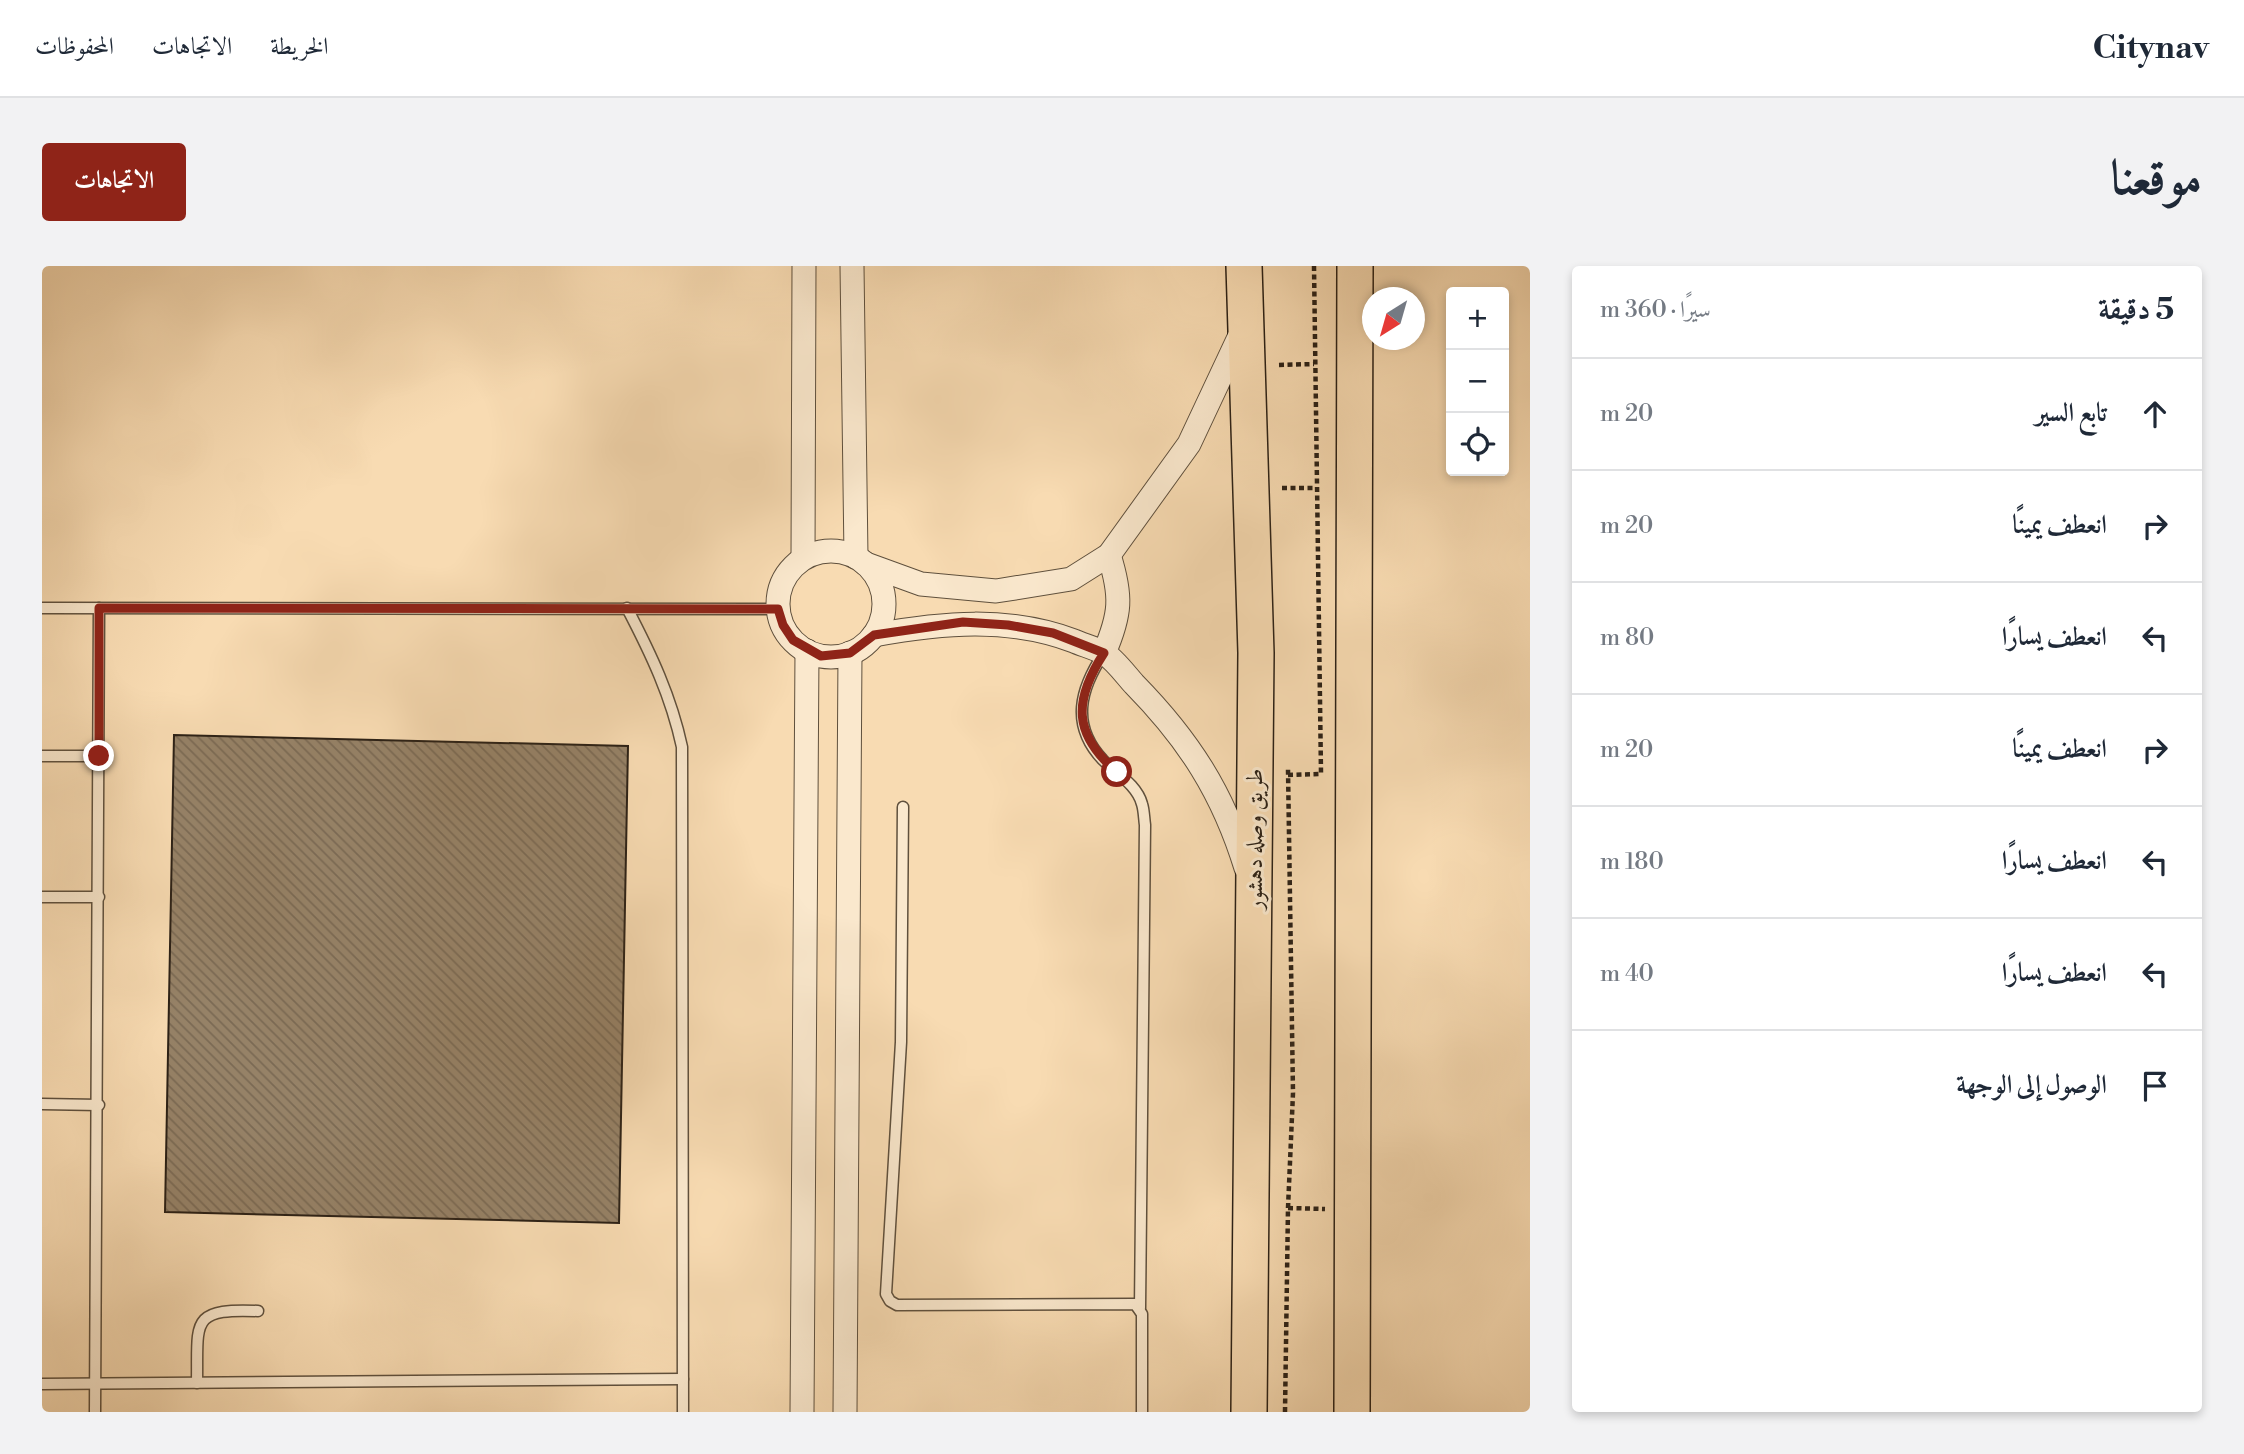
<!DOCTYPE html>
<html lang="ar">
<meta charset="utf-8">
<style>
:root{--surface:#fff;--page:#f2f2f3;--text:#1f2937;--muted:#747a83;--line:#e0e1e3;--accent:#8f2418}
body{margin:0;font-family:"Libre Bodoni",Amiri,serif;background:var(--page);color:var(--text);direction:rtl}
.controls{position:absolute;right:21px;top:21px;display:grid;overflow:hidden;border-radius:7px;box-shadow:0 4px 10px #0003}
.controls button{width:63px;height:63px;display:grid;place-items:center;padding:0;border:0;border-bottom:2px solid var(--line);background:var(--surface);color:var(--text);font:35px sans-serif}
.compass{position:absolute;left:1320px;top:21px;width:63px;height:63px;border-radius:50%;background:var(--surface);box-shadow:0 4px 10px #0003;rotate:217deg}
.stop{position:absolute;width:21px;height:21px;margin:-16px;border:5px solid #8f2418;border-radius:50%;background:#fff}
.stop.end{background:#8f2418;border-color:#fff;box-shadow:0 2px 7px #0008}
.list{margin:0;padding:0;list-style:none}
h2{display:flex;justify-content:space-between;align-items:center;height:91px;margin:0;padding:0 28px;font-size:30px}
h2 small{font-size:23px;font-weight:400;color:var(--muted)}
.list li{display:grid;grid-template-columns:46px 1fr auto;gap:21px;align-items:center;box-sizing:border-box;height:112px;padding:0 28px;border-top:2px solid var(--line)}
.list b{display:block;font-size:26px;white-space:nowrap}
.list em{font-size:23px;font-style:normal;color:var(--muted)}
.icon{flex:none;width:38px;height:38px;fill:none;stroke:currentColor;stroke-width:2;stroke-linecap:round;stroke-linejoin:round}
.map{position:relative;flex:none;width:1488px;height:1146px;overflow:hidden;direction:ltr;border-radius:7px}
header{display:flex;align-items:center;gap:42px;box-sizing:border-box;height:98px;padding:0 35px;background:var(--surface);border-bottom:2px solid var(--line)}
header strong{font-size:33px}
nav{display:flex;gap:38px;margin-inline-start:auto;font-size:24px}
.intro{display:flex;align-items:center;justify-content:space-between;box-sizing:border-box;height:168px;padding:0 42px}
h1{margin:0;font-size:49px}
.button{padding:18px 32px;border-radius:7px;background:var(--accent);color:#fff;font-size:24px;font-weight:700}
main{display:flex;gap:42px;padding:0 42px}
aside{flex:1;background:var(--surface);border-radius:7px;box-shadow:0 4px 10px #0003}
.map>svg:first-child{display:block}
.building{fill:url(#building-back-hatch);stroke:#2c2116;stroke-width:2}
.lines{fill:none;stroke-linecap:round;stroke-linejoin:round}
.lane-casing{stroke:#5f503d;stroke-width:13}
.street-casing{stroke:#5f503d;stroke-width:25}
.primary-casing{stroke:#2c2116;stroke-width:38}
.path{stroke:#2c2116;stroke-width:4.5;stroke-dasharray:5 3.5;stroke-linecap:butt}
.lane{stroke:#fae8cd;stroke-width:10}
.street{stroke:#fae8cd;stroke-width:23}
.primary{stroke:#f8dbb2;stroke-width:35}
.route{stroke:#8f2418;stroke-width:9}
.labels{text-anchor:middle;stroke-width:6;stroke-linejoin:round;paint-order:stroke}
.street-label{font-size:23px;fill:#2c2116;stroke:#fae8cd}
</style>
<header>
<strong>Citynav</strong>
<nav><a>الخريطة</a><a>الاتجاهات</a><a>المحفوظات</a></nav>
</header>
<div class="intro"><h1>موقعنا</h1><a class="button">الاتجاهات</a></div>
<main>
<aside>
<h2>5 دقيقة<small>سيرًا · 360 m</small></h2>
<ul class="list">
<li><svg class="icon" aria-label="ahead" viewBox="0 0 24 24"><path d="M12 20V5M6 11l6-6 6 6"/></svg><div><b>تابع السير</b></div><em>20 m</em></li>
<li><svg class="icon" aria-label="right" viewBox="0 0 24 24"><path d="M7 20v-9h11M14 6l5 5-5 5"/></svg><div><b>انعطف يمينًا</b></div><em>20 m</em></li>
<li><svg class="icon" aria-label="left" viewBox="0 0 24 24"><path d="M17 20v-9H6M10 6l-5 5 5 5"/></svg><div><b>انعطف يسارًا</b></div><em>80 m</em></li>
<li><svg class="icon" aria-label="right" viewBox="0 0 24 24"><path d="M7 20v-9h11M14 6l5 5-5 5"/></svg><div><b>انعطف يمينًا</b></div><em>20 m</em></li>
<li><svg class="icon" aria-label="left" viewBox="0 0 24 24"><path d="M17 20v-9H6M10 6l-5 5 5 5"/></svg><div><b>انعطف يسارًا</b></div><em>180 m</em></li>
<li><svg class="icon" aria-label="left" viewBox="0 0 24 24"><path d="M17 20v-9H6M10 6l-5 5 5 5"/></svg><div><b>انعطف يسارًا</b></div><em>40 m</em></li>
<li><svg class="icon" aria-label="arrive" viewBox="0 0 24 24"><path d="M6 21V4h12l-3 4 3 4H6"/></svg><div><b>الوصول إلى الوجهة</b></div></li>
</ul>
</aside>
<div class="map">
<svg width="1488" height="1146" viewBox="0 0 1488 1146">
<defs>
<pattern id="building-back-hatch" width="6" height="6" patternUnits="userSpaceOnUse" patternTransform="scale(1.75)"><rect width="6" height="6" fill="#968267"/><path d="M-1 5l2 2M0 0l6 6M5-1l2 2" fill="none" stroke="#7b6a54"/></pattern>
</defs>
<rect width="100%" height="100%" fill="#f8dbb2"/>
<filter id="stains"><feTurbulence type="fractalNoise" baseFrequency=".00286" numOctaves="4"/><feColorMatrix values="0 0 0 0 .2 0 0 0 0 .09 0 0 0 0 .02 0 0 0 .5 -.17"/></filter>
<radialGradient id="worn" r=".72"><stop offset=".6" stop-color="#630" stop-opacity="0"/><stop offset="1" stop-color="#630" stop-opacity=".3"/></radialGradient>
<path class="building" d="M 132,469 L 586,480 L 577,957 L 123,946 Z"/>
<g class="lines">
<g class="lane-casing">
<g id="lane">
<path d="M 0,342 L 736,343"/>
<path d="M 585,342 C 609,388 629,430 640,481 L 641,1146"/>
<path d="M 1062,387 C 1038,423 1028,459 1061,494 C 1074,507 1095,519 1100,538 C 1102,544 1102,552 1103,559 L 1098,1042"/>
<path d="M 0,490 L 57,490"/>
<path d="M 861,541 L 859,776 L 844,1028 L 848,1035 L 855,1039 L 1093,1038 L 1100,1048 L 1100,1146"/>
<path d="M 0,631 L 57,631"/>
<path d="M 0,838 L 57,839"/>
<path d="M 155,1117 C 156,1056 147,1042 216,1045"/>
<path d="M 0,1118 L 641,1113"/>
<path d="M 53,1146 L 57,342"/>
</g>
</g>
<g class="street-casing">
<g id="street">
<path d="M 810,0 L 814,291"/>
<circle cx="789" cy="338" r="53"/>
<path d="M 761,292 L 762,0"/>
<path d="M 824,298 L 879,318 L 954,325 L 1029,313 L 1067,289 L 1147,178 L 1201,63"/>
<path d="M 832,369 C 899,357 966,350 1032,375 C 1041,379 1053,382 1062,387 C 1073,394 1083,408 1092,418 C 1147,474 1181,527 1204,602"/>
<path d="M 1062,387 C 1079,348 1080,330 1067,289"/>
<path d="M 760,1146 L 765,385"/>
<path d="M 803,1146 L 808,387"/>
</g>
</g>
<g class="primary-casing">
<g id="primary">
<path d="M 1202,0 L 1214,387 L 1207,1146"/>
<path d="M 1310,1146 L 1313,0"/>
</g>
</g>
<g class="path">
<path d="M 1272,0 L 1279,507"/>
<path d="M 1237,99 L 1272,98"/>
<path d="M 1240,222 L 1274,222"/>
<path d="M 1246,509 L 1279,508"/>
<path d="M 1246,942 L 1283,943"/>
<path d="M 1243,1146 L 1246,942 L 1251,827 L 1246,503"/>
</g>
<use href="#lane" class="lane"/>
<use href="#street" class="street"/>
<use href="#primary" class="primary"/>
</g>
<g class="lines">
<path class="route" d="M 57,490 L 57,342 L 736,343 L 741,359 L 751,374 L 779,390 L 808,387 L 832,369 L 921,356 L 966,359 L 1011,367 L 1062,387 C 1031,435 1031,468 1075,506"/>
</g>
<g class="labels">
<g class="street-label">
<text transform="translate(1212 573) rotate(-90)" y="8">طريق وصله دهشور</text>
</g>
</g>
<rect width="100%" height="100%" filter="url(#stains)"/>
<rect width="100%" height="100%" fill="url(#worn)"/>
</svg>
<div class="controls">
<button>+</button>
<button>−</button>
<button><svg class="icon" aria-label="locate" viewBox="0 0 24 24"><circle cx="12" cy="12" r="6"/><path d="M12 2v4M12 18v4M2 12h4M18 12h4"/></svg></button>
</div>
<svg class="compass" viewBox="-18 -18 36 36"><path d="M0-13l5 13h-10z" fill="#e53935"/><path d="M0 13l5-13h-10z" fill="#747a83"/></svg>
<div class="stop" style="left:1075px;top:506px"></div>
<div class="stop end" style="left:57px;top:490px"></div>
</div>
</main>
